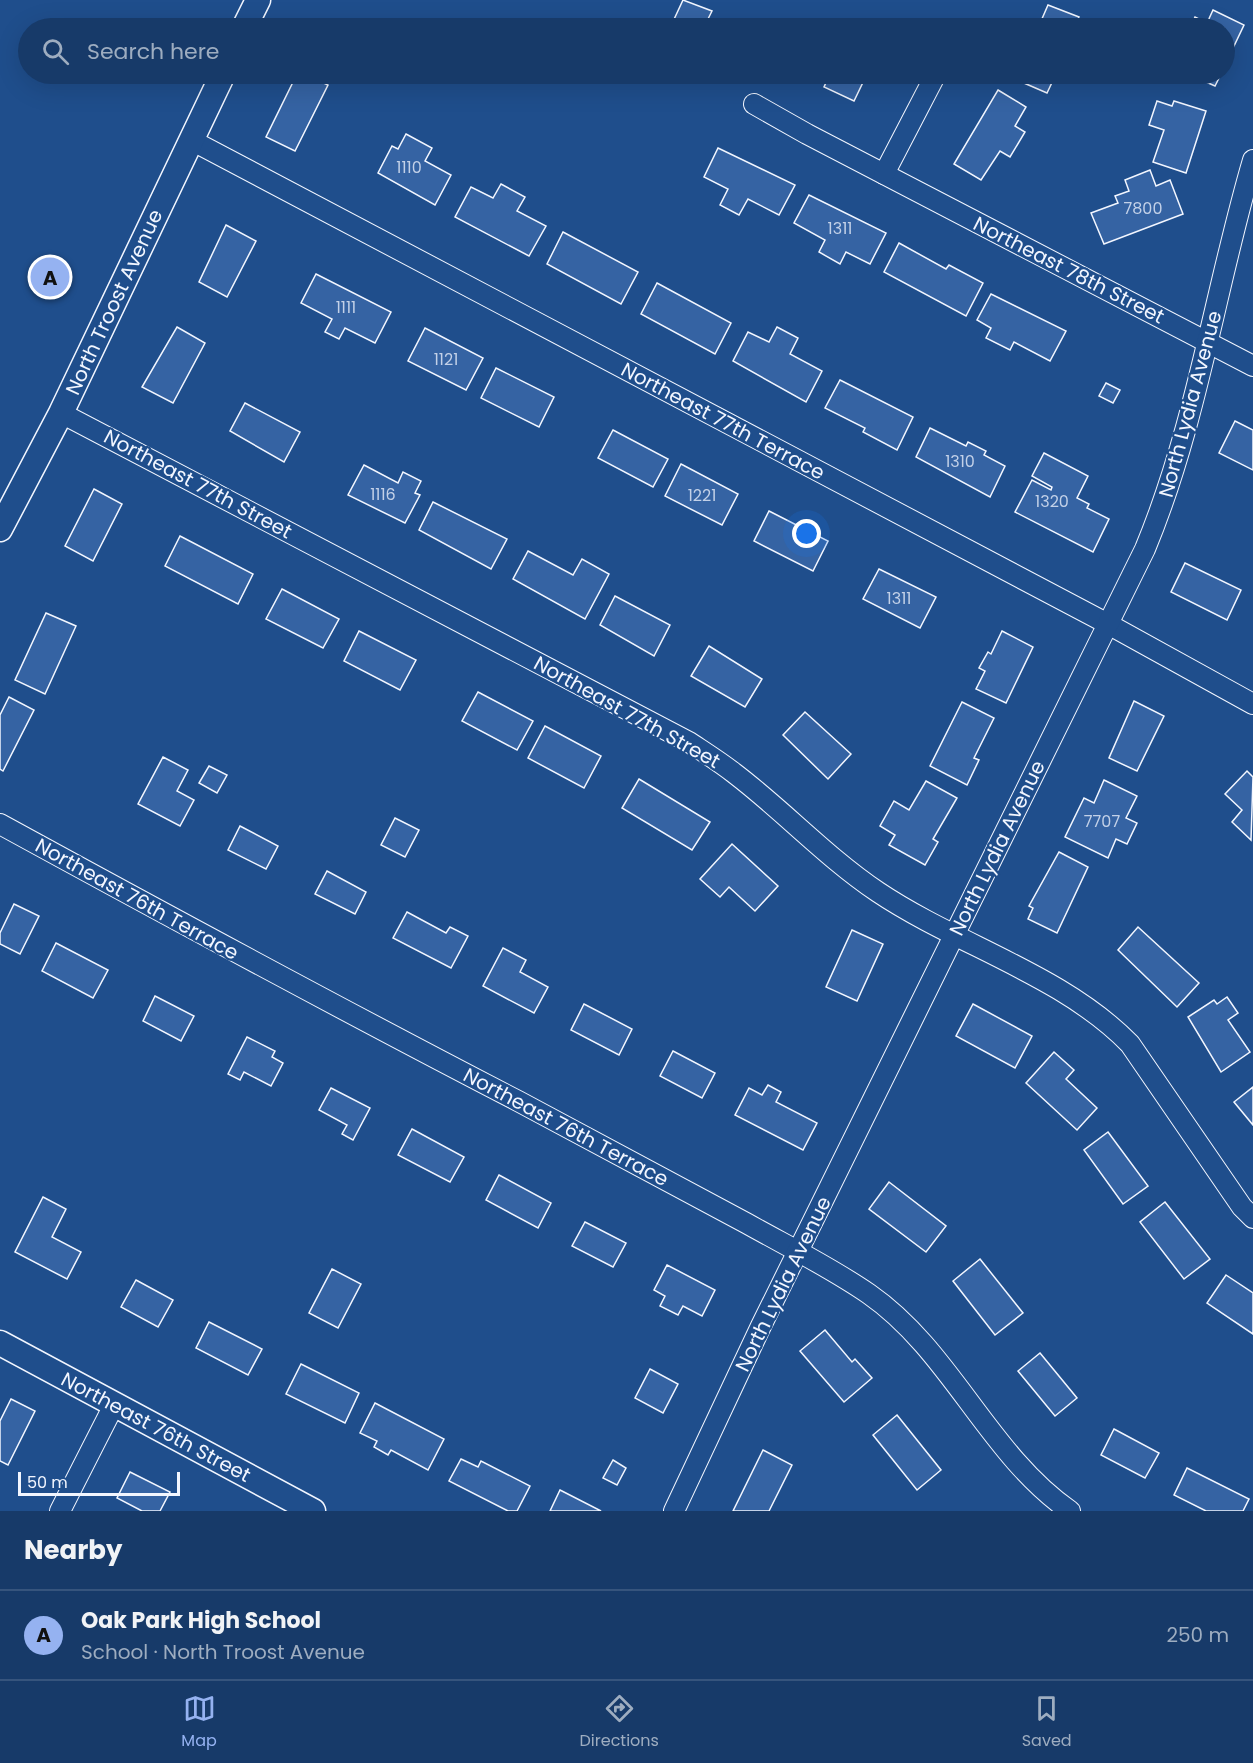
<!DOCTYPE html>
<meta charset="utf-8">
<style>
:root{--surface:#173a69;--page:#244571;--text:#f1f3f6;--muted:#9eadc0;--line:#36547d;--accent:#95b2f1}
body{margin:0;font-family:Poppins,sans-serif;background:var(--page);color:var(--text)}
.scale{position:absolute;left:18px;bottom:15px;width:162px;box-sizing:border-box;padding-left:6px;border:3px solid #f2f6ff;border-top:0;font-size:16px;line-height:21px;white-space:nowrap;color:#f2f6ff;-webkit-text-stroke:4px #1f4e8c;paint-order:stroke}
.you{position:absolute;left:807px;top:534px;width:21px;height:21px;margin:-15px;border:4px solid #fff;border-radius:50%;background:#1a73e8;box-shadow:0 0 0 9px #1a73e833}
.badge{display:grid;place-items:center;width:39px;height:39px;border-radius:50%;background:var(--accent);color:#111;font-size:20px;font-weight:700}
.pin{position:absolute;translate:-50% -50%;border:3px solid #fff;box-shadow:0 2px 6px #0006}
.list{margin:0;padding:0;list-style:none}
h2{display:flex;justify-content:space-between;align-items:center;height:78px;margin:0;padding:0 24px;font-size:26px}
h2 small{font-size:20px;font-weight:400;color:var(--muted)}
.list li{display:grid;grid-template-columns:39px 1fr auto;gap:18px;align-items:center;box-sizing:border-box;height:90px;padding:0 24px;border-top:2px solid var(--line)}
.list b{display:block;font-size:22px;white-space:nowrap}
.list p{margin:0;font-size:20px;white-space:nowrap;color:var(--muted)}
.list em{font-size:20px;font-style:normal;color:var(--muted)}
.icon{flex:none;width:33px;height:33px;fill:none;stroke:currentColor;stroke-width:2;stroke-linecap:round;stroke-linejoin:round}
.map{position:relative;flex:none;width:1253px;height:1511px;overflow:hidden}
.search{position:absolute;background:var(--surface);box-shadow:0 6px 24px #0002;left:18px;right:18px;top:18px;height:66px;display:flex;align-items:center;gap:15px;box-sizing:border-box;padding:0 21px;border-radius:33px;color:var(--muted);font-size:22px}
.sheet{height:168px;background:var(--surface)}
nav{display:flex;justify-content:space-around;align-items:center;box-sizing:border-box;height:84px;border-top:2px solid var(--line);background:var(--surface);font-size:16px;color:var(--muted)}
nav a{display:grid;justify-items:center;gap:3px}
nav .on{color:var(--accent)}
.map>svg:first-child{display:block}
.building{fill:#3563a3;stroke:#f2f6ff;stroke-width:1.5}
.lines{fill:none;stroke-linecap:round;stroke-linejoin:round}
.minor-casing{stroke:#f2f6ff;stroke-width:22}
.tertiary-casing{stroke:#f2f6ff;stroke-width:27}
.minor{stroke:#1f4e8c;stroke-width:20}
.tertiary{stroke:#1f4e8c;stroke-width:24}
.labels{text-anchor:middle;stroke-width:4.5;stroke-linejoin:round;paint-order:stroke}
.number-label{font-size:16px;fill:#c3d1e8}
.street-label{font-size:20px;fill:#f2f6ff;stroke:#1f4e8c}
</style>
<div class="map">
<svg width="1253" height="1511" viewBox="0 0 1253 1511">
<rect width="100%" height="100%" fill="#1f4e8c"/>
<g class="building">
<path d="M 683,0 L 712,11 L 706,23 L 718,28 L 670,28 Z"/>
<path d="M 1048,5 L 1079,17 L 1076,24 L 1087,28 L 1038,28 Z"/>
<path d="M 1213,10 L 1244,25 L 1224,67 L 1224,28 L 1190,28 L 1195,17 L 1207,23 Z"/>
<path d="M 297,74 L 304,74 L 328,85 L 295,151 L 266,137 Z"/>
<path d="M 830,74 L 867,74 L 854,101 L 824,87 Z"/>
<path d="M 1020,74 L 1056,74 L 1047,93 L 1017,80 Z"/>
<path d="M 1188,74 L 1221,74 L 1215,86 Z"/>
<path d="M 998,90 L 1026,107 L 1015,126 L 1025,132 L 1010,157 L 1000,151 L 981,180 L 954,164 Z"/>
<path d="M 1157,101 L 1172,106 L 1174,101 L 1206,111 L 1186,173 L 1153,162 L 1164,130 L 1149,125 Z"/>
<path d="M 406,134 L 432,148 L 425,161 L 451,175 L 435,205 L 378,173 L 392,146 L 398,149 Z"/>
<path d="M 718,148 L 795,185 L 779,215 L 748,199 L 739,215 L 720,205 L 728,189 L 704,177 Z"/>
<path d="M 1150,170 L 1156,186 L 1170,180 L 1183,214 L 1104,244 L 1091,213 L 1118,203 L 1115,196 L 1129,191 L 1125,180 Z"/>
<path d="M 501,184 L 525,197 L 517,211 L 546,226 L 529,256 L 455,217 L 471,187 L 493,198 Z"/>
<path d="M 809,195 L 886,233 L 870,264 L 846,252 L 840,264 L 819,252 L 825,240 L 794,223 Z"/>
<path d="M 226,225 L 256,241 L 227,297 L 199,282 Z"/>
<path d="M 563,232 L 638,272 L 621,304 L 547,264 Z"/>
<path d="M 899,243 L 946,269 L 949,265 L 983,283 L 966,316 L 884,272 Z"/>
<path d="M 316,274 L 391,312 L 375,343 L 345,328 L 339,339 L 325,332 L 332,319 L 301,303 Z"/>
<path d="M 657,283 L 731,323 L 715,354 L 641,314 Z"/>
<path d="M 991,294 L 1066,331 L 1050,361 L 1014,342 L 1010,350 L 986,338 L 991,328 L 977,320 Z"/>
<path d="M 177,327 L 205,343 L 173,403 L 142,387 Z"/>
<path d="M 777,327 L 798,338 L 790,354 L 822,371 L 806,402 L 733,361 L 748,332 L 769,342 Z"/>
<path d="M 425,328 L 483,358 L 466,390 L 408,361 Z"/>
<path d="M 496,368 L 554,397 L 539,427 L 481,398 Z"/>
<path d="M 840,380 L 913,417 L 897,450 L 863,432 L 865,428 L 825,408 Z"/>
<path d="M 1106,383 L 1120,390 L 1113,403 L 1099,396 Z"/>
<path d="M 245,403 L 300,432 L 284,462 L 230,431 Z"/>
<path d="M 1235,421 L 1253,430 L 1253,470 L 1219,453 Z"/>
<path d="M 930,428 L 966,446 L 968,442 L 986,451 L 984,455 L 1005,466 L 990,497 L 916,457 Z"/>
<path d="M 613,430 L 668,459 L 653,487 L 598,458 Z"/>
<path d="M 1044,453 L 1088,476 L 1077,498 L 1089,504 L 1087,508 L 1109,519 L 1093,552 L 1015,512 L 1032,480 L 1051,490 L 1052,487 L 1032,476 Z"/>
<path d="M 681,464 L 738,494 L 722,525 L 665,496 Z"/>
<path d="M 364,465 L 398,483 L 403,472 L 421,481 L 415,493 L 420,495 L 405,523 L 348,495 Z"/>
<path d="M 94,489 L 122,504 L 93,561 L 65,546 Z"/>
<path d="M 433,502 L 507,539 L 491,569 L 419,530 Z"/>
<path d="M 769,511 L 828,541 L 813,571 L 754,541 Z"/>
<path d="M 180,536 L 253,574 L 238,604 L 165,566 Z"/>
<path d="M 528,551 L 573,575 L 582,559 L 609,574 L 585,619 L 513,579 Z"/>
<path d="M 1185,563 L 1241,590 L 1227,620 L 1171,592 Z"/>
<path d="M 879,569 L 936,597 L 920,628 L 863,599 Z"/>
<path d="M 282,589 L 339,619 L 323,648 L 266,619 Z"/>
<path d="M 615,596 L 670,625 L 654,656 L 600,625 Z"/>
<path d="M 46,613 L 76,626 L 45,694 L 15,680 Z"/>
<path d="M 359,631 L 416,660 L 400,690 L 344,661 Z"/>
<path d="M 1002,631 L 1033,647 L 1006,703 L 976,689 L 985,671 L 979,668 L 988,652 L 991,654 Z"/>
<path d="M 709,646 L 762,679 L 745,707 L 691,676 Z"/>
<path d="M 478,692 L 533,721 L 517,750 L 462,721 Z"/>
<path d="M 9,697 L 34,710 L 3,771 L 0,769 L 0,715 Z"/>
<path d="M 1134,701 L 1164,716 L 1137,771 L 1109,758 Z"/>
<path d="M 962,702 L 994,718 L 974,758 L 979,760 L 967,785 L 930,766 Z"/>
<path d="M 805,712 L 851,754 L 828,779 L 783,735 Z"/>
<path d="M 545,726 L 601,756 L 584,788 L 528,758 Z"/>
<path d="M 163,757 L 188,770 L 177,791 L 194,800 L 180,826 L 138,804 Z"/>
<path d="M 209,766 L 227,775 L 217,793 L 199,783 Z"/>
<path d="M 1247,771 L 1253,777 L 1251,840 L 1232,822 L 1242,810 L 1225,794 Z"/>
<path d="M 639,779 L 710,822 L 692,850 L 622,808 Z"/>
<path d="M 1104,780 L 1137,796 L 1126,818 L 1137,823 L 1127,844 L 1116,839 L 1108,858 L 1065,837 L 1084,798 L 1094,803 Z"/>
<path d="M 926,781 L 957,798 L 933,839 L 938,842 L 925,865 L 889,845 L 895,835 L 880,826 L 894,801 L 909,810 Z"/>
<path d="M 395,818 L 419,830 L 405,857 L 381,845 Z"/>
<path d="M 240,826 L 278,846 L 266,869 L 228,850 Z"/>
<path d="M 732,844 L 778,886 L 755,911 L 729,887 L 720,897 L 700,879 Z"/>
<path d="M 1059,852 L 1088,867 L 1057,933 L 1028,919 L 1033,908 L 1029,906 Z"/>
<path d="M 327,871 L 366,892 L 355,914 L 315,894 Z"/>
<path d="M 14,904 L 39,916 L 20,954 L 0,944 L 0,933 Z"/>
<path d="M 407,912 L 446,933 L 450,927 L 468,936 L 451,968 L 393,938 Z"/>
<path d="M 1138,927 L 1199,983 L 1177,1007 L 1118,950 Z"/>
<path d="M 852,930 L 883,944 L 857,1001 L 826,987 Z"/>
<path d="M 56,943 L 108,970 L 93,998 L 42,971 Z"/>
<path d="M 503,948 L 526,960 L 520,972 L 548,987 L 534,1013 L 483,986 Z"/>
<path d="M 155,996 L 194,1016 L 181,1041 L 143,1021 Z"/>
<path d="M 1227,997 L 1238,1013 L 1228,1020 L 1250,1052 L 1221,1072 L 1188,1017 L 1214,1000 L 1217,1004 Z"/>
<path d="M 584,1004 L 632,1029 L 619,1055 L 571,1030 Z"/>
<path d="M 973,1004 L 1032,1036 L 1015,1068 L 956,1036 Z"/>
<path d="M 247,1037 L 275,1051 L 272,1057 L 283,1063 L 271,1086 L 244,1072 L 240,1080 L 228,1074 Z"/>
<path d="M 673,1051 L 715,1073 L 702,1098 L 660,1076 Z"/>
<path d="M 1054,1052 L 1074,1070 L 1066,1079 L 1097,1108 L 1077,1130 L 1026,1083 Z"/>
<path d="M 768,1085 L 781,1092 L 776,1102 L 817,1123 L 803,1150 L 735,1115 L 749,1088 L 762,1095 Z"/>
<path d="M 1253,1087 L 1253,1125 L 1234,1102 Z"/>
<path d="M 331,1088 L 370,1108 L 353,1140 L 342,1134 L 347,1125 L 319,1110 Z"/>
<path d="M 412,1129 L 464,1157 L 450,1182 L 398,1155 Z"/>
<path d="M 1108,1132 L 1148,1186 L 1123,1204 L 1084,1150 Z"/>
<path d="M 499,1175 L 551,1203 L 538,1228 L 486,1200 Z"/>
<path d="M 889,1182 L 946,1226 L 926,1252 L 869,1209 Z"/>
<path d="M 43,1197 L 66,1209 L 52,1237 L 81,1252 L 67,1279 L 15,1252 Z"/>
<path d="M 1165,1202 L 1210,1259 L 1184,1279 L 1140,1222 Z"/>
<path d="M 585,1222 L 626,1243 L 613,1267 L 572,1246 Z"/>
<path d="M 980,1259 L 1023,1313 L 995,1335 L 953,1281 Z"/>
<path d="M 667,1265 L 715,1290 L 702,1316 L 683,1306 L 678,1315 L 660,1306 L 665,1296 L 654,1290 Z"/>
<path d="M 332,1269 L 361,1284 L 338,1328 L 309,1313 Z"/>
<path d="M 1226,1275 L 1253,1293 L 1253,1334 L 1207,1303 Z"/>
<path d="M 136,1280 L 173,1300 L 158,1327 L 121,1307 Z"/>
<path d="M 209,1322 L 262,1349 L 248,1375 L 196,1348 Z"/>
<path d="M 825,1330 L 852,1362 L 855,1359 L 872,1378 L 844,1402 L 800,1351 Z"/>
<path d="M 1040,1353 L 1077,1398 L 1055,1416 L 1018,1371 Z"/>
<path d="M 301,1364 L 359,1393 L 345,1423 L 286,1394 Z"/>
<path d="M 650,1369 L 678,1384 L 663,1413 L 635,1398 Z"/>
<path d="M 11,1399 L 35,1411 L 8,1465 L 0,1461 L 0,1421 Z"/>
<path d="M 375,1403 L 444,1439 L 428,1470 L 391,1450 L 388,1455 L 374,1447 L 377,1441 L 360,1433 Z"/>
<path d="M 897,1415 L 941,1470 L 917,1490 L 873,1435 Z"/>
<path d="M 1114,1429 L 1159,1453 L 1145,1478 L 1101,1455 Z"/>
<path d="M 763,1450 L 792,1465 L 769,1511 L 733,1511 Z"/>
<path d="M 461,1459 L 478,1467 L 481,1461 L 530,1486 L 517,1511 L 508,1511 L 449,1481 Z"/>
<path d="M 613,1460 L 626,1468 L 617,1485 L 603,1478 Z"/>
<path d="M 1187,1468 L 1249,1499 L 1243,1511 L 1206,1511 L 1174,1495 Z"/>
<path d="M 130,1472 L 170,1492 L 160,1511 L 142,1511 L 117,1498 Z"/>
<path d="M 560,1490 L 601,1511 L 550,1511 Z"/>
</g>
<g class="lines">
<g class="minor-casing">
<g id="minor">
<path d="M 754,104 L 807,134 L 1253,366"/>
<path d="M 191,140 L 1108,624 L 1253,704"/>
<path d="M 884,174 L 936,74"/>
<path d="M 61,413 L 689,742 C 704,752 720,762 734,773 C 784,811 826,857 878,892 C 957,945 1063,975 1130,1044 L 1242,1207 L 1253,1218"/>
<path d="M 0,824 C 172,918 344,1011 518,1101 C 594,1141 670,1182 746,1223 C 787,1246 830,1267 869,1294 C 951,1351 988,1454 1070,1511"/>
<path d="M 60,1511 L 114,1405"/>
<path d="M 674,1511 L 761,1326 L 1145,549 C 1197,424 1215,289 1253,160"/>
</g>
</g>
<g class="tertiary-casing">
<g id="tertiary">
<path d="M 244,28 L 258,0"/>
<path d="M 0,529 L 61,413 L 223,74"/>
<path d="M 0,1343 L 313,1511"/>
</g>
</g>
<use href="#minor" class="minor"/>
<use href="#tertiary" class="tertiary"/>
</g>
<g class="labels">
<g class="number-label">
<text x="409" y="173">1110</text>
<text x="1143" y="214">7800</text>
<text x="840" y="234">1311</text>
<text x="346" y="313">1111</text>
<text x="446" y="365">1121</text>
<text x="960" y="467">1310</text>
<text x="383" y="500">1116</text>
<text x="702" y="501">1221</text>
<text x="1052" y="507">1320</text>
<text x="899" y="604">1311</text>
<text x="1102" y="827">7707</text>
</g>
<g class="street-label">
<text transform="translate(1069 270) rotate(27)" y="7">Northeast 78th Street</text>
<text transform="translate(114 302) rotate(-65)" y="7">North Troost Avenue</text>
<text transform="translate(1190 404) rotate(-75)" y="7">North Lydia Avenue</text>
<text transform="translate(723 421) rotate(28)" y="7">Northeast 77th Terrace</text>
<text transform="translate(198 484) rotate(28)" y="7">Northeast 77th Street</text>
<text transform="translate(627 712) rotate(29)" y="7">Northeast 77th Street</text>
<text transform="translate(997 848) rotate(-64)" y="7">North Lydia Avenue</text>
<text transform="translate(137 899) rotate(29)" y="7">Northeast 76th Terrace</text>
<text transform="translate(566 1127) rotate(28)" y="7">Northeast 76th Terrace</text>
<text transform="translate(783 1284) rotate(-64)" y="7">North Lydia Avenue</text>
<text transform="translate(156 1427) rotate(28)" y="7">Northeast 76th Street</text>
</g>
</g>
</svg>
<div class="scale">50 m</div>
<div class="you"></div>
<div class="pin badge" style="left:50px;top:277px">A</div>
<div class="search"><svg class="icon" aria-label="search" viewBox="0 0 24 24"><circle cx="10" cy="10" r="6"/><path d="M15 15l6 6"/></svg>Search here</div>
</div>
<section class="sheet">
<h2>Nearby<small></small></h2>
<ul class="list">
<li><span class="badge">A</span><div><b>Oak Park High School</b><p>School · North Troost Avenue</p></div><em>250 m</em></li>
</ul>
</section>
<nav>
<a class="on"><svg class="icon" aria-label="map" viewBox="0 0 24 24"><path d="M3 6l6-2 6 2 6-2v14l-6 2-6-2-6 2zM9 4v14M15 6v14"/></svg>Map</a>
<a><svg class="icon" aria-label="directions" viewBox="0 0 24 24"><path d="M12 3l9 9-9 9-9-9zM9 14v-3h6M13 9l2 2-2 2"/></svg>Directions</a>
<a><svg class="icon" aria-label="saved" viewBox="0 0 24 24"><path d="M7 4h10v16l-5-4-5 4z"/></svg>Saved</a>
</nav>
